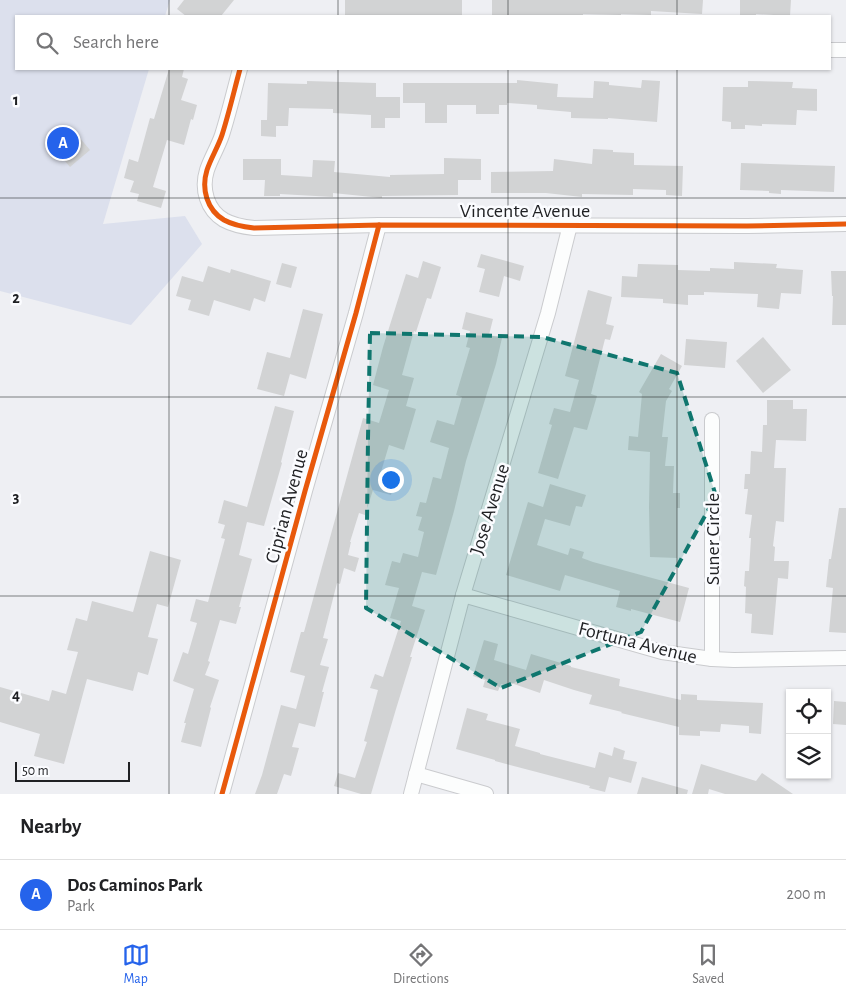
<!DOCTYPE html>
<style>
:root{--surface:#fff;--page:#f6f6f6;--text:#202124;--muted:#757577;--line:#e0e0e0;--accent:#2563eb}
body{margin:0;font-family:"Alegreya Sans",sans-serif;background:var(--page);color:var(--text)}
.controls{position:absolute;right:15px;bottom:15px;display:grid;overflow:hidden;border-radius:0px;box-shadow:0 1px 4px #0004}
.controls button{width:45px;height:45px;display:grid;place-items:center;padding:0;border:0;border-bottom:1px solid var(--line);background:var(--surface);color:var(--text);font:25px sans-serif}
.scale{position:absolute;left:15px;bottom:12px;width:115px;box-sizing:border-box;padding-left:5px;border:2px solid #1f2023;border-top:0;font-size:14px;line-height:18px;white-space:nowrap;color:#1f2023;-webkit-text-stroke:4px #fbfcff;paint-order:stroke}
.you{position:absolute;left:390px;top:479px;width:18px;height:18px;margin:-12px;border:4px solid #fff;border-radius:50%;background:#1a73e8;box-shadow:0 0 0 8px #1a73e833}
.badge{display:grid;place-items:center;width:32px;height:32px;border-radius:50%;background:var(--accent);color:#fff;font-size:16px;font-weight:700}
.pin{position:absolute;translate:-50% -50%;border:2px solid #fff;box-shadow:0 1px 5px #0006}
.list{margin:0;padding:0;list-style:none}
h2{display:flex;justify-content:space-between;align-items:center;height:65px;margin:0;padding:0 20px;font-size:21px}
h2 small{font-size:16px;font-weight:400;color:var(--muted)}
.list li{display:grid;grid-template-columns:32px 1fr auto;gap:15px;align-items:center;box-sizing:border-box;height:70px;padding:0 20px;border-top:1px solid var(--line)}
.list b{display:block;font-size:19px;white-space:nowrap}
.list p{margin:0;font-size:16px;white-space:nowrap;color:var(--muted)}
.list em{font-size:16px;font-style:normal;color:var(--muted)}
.icon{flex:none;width:28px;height:28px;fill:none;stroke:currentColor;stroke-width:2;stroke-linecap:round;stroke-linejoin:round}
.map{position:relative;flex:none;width:846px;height:794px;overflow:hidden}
.search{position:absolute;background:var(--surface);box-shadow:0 1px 4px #0004;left:15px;right:15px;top:15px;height:55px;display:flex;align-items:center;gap:12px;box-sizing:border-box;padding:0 18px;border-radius:0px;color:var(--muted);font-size:19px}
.sheet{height:135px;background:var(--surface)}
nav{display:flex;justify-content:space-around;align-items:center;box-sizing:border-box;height:70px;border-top:1px solid var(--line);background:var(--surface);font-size:14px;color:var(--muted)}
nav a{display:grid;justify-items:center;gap:2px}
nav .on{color:var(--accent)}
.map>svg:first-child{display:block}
.green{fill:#dce0ed}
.building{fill:#d2d3d4}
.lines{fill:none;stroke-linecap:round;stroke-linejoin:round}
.street-casing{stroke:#cacbce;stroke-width:16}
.street{stroke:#fcfdfd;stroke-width:14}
.cycleway-casing{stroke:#fbfcff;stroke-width:8}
.cycleway{stroke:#e8590c;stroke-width:5}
.marked{fill:#0f766e;fill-opacity:0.2;stroke:#0f766e;stroke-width:4;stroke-dasharray:10 6;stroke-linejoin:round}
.grid{fill:none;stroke:#1f2023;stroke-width:1;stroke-opacity:0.55}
.labels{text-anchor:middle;stroke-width:5;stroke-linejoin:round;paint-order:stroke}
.street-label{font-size:20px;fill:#1f2023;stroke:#fbfcff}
.grid-label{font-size:16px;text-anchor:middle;font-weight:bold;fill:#1f2023;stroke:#fbfcff;stroke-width:5;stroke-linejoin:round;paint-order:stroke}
</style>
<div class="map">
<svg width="846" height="794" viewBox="0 0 846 794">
<rect width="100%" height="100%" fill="#eeeff3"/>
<path class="green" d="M 0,0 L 170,0 L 165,16 L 16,16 L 16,69 L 149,69 L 103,224 L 185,216 L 202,244 L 131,325 L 0,291 Z"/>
<g class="building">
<path d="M 184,0 L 234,0 L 221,16 L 186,16 L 177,9 Z"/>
<rect x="345" y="0" width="117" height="16"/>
<path d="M 492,0 L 703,0 L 702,14 L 651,11 L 651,15 L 621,14 L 621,15 L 583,14 L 583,16 L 534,15 L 534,16 L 492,16 Z"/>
<path d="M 740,0 L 791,0 L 790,16 L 756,14 L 756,16 L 740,16 Z"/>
<path d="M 169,69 L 184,69 L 182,77 L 188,79 L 181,100 L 197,105 L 193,120 L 191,119 L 184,145 L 167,140 L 153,187 L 166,191 L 161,208 L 137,201 L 139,194 L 130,192 L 134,181 L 124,178 L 129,159 L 138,162 L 150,118 L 154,119 Z"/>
<path d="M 517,80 L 558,84 L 557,97 L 593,98 L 594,81 L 609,82 L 609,85 L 641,88 L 642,80 L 660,81 L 657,122 L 608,118 L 608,119 L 571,118 L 571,112 L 537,109 L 537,105 L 507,103 L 507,105 L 499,105 L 499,114 L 476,114 L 476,105 L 447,105 L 447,123 L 425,123 L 425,103 L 403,103 L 403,83 L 517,83 Z"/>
<path d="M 307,81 L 376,83 L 376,97 L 400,97 L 400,118 L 385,118 L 385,128 L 371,128 L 371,115 L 333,113 L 333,109 L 289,108 L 288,126 L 276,126 L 276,137 L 261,136 L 261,120 L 267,120 L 268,83 L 307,84 Z"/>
<path d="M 748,81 L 793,82 L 792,88 L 817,89 L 817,111 L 797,110 L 796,125 L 762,124 L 762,126 L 745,125 L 745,129 L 731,129 L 731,122 L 722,121 L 723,87 L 748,87 Z"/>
<path d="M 74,131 L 90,150 L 70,167 L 54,148 Z"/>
<path d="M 593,149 L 613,150 L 613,152 L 634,153 L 634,165 L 683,166 L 682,196 L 666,195 L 666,190 L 633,189 L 633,195 L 582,194 L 582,197 L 546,193 L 491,193 L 491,172 L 553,171 L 554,159 L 592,164 Z"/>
<path d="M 444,158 L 481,159 L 481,180 L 458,180 L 458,195 L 382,196 L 382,198 L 333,193 L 333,197 L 280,194 L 280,196 L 264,196 L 265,180 L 243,180 L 243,159 L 281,159 L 281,175 L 312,177 L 313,160 L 335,161 L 334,172 L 390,177 L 390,175 L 444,174 Z"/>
<path d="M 741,163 L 835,166 L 834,192 L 781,190 L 781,194 L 769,193 L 769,191 L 740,190 Z"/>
<path d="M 481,254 L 524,266 L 520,281 L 504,276 L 499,297 L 479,292 L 485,269 L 477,267 Z"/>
<path d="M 423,261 L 441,267 L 431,299 L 427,298 L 416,332 L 414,331 L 402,375 L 414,378 L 406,406 L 416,409 L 404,450 L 389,445 L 381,472 L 396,476 L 391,495 L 373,490 L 365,515 L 359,513 L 350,542 L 351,542 L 348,555 L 359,558 L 355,572 L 344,568 L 340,584 L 337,583 L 323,638 L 328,639 L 320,665 L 329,667 L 322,692 L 324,692 L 315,727 L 299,723 L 292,747 L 299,748 L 291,776 L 284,774 L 277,794 L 255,794 L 262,775 L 281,705 L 296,709 L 305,676 L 290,672 L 301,632 L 304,632 L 363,418 L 379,423 L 389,390 L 373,385 L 383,347 L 406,274 L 418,278 Z"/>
<path d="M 734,262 L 777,264 L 776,268 L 803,270 L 801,294 L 781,293 L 779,309 L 757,307 L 758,294 L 704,292 L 704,295 L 688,295 L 688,305 L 663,303 L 663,299 L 621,297 L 622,276 L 637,277 L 638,264 L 678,265 L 678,270 L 710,271 L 710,268 L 734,269 Z"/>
<path d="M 282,263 L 297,267 L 291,288 L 276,284 Z"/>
<path d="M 208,266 L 230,273 L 231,269 L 271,281 L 265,302 L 254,298 L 250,311 L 214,300 L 209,316 L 188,310 L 191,300 L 176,296 L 182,276 L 203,282 Z"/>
<path d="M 831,271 L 846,271 L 846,325 L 832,325 L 833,296 L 832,296 Z"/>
<path d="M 588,290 L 612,297 L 606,324 L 614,326 L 610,340 L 605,339 L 591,394 L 597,396 L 587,430 L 574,427 L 558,479 L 538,473 L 552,425 L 549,424 L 554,408 L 570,412 L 579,380 L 565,376 Z"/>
<path d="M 303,309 L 323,314 L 306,379 L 290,374 L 284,396 L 257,389 L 267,352 L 290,358 Z"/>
<path d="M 466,312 L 493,319 L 489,335 L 502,338 L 496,364 L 466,461 L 454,511 L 436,575 L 422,572 L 412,606 L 425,610 L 410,657 L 412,657 L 396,709 L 371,794 L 361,794 L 334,786 L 338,773 L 355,778 L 367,742 L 364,741 L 378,690 L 370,688 L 375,674 L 383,677 L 401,621 L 390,618 L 399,588 L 385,585 L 392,561 L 400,563 L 403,553 L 418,557 L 424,532 L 418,530 L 422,517 L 416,516 L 420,502 L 426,503 L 433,477 L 441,479 L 449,448 L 430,442 L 437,420 L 454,425 L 462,397 L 456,395 L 470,348 L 466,347 L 470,331 L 462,329 Z"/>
<path d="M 763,337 L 791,370 L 763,393 L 736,361 Z"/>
<path d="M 686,339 L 727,342 L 725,368 L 684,365 Z"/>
<path d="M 661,354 L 682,366 L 669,389 L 672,391 L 666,401 L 662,437 L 668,437 L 665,466 L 674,466 L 673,493 L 680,493 L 680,508 L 677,508 L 677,558 L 650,557 L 649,507 L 650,452 L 628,450 L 629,436 L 638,437 L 642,394 L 639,392 Z"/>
<path d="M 767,400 L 793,400 L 793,409 L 807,409 L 806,441 L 776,440 L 774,468 L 786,468 L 784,522 L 776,521 L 773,546 L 775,547 L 774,561 L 789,561 L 788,579 L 778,578 L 773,635 L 751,633 L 752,614 L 745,613 L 746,587 L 744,586 L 745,571 L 749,571 L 751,538 L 749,538 L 752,515 L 745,514 L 748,489 L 744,489 L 745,474 L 750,474 L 751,451 L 762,452 L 763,425 L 767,425 Z"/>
<path d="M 275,406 L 294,411 L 281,462 L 282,463 L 264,526 L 247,522 L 239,555 L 252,559 L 239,607 L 241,607 L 236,624 L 220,620 L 208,661 L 210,662 L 205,675 L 219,680 L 210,707 L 211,708 L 201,747 L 181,742 L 186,723 L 184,723 L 194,689 L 173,681 L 183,652 L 188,654 L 197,623 L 190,621 L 196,599 L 208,602 L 225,539 L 221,538 L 225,525 L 218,523 L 224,500 L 247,507 Z"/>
<path d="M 550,484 L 586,495 L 582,507 L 576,506 L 570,526 L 545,519 L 537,545 L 568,555 L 570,548 L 584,552 L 582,558 L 593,562 L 689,588 L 680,622 L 631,609 L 631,611 L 616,607 L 620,591 L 565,575 L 560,591 L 506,575 L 528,502 L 543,507 Z"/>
<path d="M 839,508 L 846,508 L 846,633 L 829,632 L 833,588 L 826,587 L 829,559 L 831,559 Z"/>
<path d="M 150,551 L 181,560 L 168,607 L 157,604 L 148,637 L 158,639 L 148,675 L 138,672 L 133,691 L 87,679 L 64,764 L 34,756 L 40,734 L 0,722 L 0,687 L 49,701 L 52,690 L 66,694 L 78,652 L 67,650 L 76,618 L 87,621 L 92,601 L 133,612 Z"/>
<path d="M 484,640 L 498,644 L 494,660 L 526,670 L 531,654 L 571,666 L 571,667 L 620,679 L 619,686 L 681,700 L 681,694 L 697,695 L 697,700 L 763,703 L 761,734 L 749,733 L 749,726 L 721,724 L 720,732 L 700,731 L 700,736 L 679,735 L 679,727 L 621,713 L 622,712 L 589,704 L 592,695 L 574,690 L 544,680 L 540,693 L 511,683 L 510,687 L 501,684 L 498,691 L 483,687 L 485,680 L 473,676 Z"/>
<path d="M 834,701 L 846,702 L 846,725 L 833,724 Z"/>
<path d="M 467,708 L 488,714 L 486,720 L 520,729 L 515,746 L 540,753 L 540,754 L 595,768 L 599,752 L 612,756 L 614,747 L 625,751 L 623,759 L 637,762 L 631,783 L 609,777 L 605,792 L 589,788 L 590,786 L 495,761 L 495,760 L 456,749 Z"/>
<path d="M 701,764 L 756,781 L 762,773 L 793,794 L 725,794 L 709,789 L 708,794 L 692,794 Z"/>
<path d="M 642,777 L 688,790 L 687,794 L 637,794 Z"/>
</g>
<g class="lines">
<g class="street-casing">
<g id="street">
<path d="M 830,50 L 846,50"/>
<path d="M 240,69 C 234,91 229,113 222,135 C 218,147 211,158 207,170 C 201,189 207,210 224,220 C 233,225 244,227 254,228 L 379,225 L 747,226 L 846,224"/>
<path d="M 712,420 L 712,659"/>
<path d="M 463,595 L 662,652 L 712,659 L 734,660 L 846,658"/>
<path d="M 416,774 L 486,794"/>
<path d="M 222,794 L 305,491 L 356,313 L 379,225"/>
<path d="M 411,794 L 463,595 L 548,313 L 570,225"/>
</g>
</g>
<use href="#street" class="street"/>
<g class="cycleway-casing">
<g id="cycleway">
<path d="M 240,69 C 234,91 229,113 222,135 C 218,147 211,158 207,170 C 201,189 207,210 224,220 C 233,225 244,227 254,228 L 379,225 L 747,226 L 846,224"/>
<path d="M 222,794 L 305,491 L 356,313 L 379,225"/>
</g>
</g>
<use href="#cycleway" class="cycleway"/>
</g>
<path class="marked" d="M 370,333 L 542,337 L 677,373 L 716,496 L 641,632 L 501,688 L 366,608 L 368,438 Z"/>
<path class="grid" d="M 169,0 L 169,16M 338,0 L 338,16M 508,0 L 508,16M 677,0 L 677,16M 169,69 L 169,794M 338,69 L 338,794M 508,69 L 508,794M 677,69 L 677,794M 0,198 L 846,198M 0,397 L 846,397M 0,596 L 846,596"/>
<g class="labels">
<g class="street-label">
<text x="525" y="217">Vincente Avenue</text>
<text transform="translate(286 506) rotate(-75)" y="7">Ciprian Avenue</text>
<text transform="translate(489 509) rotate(-73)" y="7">Jose Avenue</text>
<text transform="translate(712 539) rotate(-90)" y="7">Suner Circle</text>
<text transform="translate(638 642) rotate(14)" y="7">Fortuna Avenue</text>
</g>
</g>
<g class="grid-label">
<text x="16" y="105">1</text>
<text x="16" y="303">2</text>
<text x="16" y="502">3</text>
<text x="16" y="700">4</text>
</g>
</svg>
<div class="controls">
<button><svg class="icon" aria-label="locate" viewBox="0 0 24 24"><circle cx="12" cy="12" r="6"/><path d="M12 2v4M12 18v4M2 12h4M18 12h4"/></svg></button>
<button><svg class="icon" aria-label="layers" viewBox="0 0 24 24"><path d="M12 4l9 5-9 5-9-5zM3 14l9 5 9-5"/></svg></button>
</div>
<div class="scale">50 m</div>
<div class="you"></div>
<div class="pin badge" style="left:63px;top:143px">A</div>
<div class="search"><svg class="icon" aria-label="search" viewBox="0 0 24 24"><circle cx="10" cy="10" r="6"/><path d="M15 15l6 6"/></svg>Search here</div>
</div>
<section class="sheet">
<h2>Nearby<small></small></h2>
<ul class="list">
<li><span class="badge">A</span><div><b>Dos Caminos Park</b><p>Park</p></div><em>200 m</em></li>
</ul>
</section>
<nav>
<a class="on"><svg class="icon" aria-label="map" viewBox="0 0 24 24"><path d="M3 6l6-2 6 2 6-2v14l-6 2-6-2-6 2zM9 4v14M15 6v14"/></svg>Map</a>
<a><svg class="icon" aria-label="directions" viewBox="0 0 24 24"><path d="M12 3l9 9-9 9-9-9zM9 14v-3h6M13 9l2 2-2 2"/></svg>Directions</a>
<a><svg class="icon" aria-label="saved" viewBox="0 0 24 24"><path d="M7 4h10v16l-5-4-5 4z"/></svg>Saved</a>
</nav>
